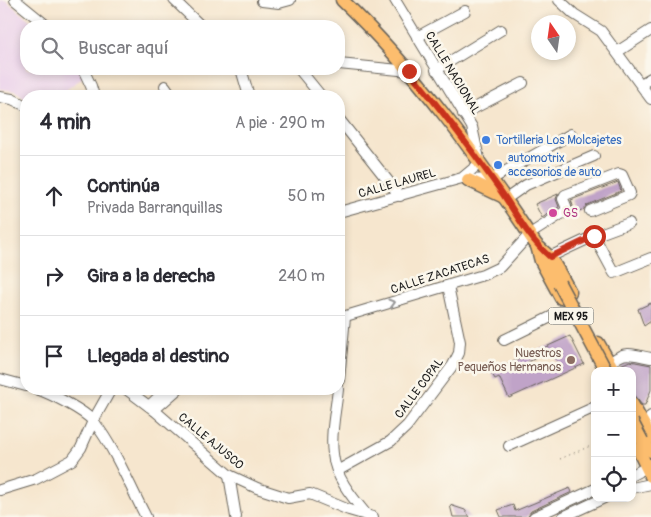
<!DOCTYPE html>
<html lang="es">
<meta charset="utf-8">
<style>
:root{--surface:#fff;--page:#f2f2f3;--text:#2b2b33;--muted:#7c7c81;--line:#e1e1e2}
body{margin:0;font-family:Pangolin,sans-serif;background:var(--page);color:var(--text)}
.controls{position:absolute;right:15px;bottom:15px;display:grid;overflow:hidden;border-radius:10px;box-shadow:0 2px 8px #0003}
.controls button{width:45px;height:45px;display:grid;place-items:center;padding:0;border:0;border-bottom:1px solid var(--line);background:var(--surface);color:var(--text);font:25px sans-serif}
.compass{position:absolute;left:531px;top:15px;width:45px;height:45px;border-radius:50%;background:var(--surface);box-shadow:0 2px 8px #0003;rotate:347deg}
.stop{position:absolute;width:15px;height:15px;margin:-11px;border:4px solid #c8321e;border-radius:50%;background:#fff}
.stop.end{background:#c8321e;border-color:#fff;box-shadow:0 1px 5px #0008}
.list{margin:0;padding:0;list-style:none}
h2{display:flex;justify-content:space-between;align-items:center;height:65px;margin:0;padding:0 20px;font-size:21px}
h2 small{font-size:16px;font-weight:400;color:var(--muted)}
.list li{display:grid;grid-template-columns:32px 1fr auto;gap:15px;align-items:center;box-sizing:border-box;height:80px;padding:0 20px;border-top:1px solid var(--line)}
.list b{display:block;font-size:19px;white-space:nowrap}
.list p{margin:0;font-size:16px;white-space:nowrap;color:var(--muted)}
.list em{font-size:16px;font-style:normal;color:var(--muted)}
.icon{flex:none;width:28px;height:28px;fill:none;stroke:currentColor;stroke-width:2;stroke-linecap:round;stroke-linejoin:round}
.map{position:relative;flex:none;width:651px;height:517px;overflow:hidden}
.search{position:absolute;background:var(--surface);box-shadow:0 2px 8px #0003;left:20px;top:20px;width:325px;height:55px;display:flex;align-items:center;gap:12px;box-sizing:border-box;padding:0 18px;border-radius:20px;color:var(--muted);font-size:19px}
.panel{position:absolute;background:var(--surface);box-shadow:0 2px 8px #0003;left:20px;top:90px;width:325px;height:305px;border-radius:20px}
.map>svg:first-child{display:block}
.built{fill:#ebd1eb}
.building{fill:#c0a3c8;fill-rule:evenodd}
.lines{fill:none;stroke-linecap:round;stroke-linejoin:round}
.minor-casing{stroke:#68635a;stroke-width:12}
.major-casing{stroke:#68635a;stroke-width:15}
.path{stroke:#68635a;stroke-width:1;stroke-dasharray:1 4;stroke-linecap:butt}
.minor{stroke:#fff;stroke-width:10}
.major{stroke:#fcbd6e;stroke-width:12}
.major-bridge-casing{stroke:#68635a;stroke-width:15;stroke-linecap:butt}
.major-bridge{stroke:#fcbd6e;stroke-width:12}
.oneway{stroke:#999}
.route{stroke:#c8321e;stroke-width:6}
.shop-dot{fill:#3f7fe0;stroke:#fbf7ec;stroke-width:2}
.hotel-dot{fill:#d1479c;stroke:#fbf7ec;stroke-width:2}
.education-dot{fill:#8d6e63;stroke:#fbf7ec;stroke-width:2}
.labels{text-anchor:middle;stroke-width:5;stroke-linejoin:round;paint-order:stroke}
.shield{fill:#fbf7ec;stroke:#5f5e5a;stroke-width:1}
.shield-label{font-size:11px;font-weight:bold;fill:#1c1c1c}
.street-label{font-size:12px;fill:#1c1c1c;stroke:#fbf7ec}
.shop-label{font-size:12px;fill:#366cbe;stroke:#fbf7ec;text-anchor:start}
.hotel-label{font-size:12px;fill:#b23c85;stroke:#fbf7ec;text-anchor:start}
.education-label{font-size:12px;fill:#785e54;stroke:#fbf7ec;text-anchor:end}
</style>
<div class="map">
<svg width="651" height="517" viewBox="0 0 651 517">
<rect width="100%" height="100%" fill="#fbf7ec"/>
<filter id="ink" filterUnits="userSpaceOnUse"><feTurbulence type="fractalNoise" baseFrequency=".02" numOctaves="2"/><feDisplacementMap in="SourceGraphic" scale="10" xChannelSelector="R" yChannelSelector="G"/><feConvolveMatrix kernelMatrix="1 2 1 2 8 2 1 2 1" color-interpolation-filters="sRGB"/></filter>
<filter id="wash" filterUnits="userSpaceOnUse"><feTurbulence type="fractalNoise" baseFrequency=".0096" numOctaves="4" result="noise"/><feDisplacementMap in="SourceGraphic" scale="20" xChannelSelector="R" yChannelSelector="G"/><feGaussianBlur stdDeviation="1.12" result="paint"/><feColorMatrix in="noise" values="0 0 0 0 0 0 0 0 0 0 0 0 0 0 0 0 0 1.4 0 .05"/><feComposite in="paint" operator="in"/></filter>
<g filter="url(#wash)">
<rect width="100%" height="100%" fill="#f6e6ce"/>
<path class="built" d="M 0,0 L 5,0 L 37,26 L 26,26 L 26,69 L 80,69 L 86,75 L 58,96 L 26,96 L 26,99 L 16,91 L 0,89 Z"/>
<g id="blocks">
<g class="building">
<path d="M 618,182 L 621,191 L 587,205 L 584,209 L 572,214 L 573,206 L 571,200 Z"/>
<path d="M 558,194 L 556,199 L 559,207 L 542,218 L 535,204 Z"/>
<path d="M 651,303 L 651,321 L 644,326 L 638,309 Z"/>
<path d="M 570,336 L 584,364 L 509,398 L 499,377 L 495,379 L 491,372 ZM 552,351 L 559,365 L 545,372 L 543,367 L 533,372 L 528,362 Z"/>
<path d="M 630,361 L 651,365 L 651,390 L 645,405 L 642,405 L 632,393 L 632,371 L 622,371 L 620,365 Z"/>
<path d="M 570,488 L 572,492 L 531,511 L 527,517 L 501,517 L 498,510 L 513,505 L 515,511 Z"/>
<path d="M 450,505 L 465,510 L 470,517 L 453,517 Z"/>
</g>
</g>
</g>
<g filter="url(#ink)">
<use href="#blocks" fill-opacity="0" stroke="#68635a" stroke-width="1"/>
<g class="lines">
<g class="minor-casing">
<g id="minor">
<path d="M 15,0 L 47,26"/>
<path d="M 174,0 L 201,26"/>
<path d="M 559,0 L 574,14 L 601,31 L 651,99"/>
<path d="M 262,1 L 279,3 L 290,0"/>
<path d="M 417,37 L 465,11"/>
<path d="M 617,52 L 651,30"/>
<path d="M 339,64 L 409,71"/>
<path d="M 83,69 L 91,86 L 94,96"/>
<path d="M 241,69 L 249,96"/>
<path d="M 299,69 L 321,96"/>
<path d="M 436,70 L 501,30"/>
<path d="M 641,84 L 651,78"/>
<path d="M 165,86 L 172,96"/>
<path d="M 0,97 L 12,99 L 26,106"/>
<path d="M 463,114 L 523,83"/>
<path d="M 339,119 L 400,196"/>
<path d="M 467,180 L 492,179 L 571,134"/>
<path d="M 506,199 L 526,185 L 594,156"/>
<path d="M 339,212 L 462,178 L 480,163 L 472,127 L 395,0"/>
<path d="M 594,236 L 614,273 L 651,258"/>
<path d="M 543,260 L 594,236 L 629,223"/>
<path d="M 339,318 L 483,275 L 500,267 L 530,234 L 566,211 L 566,206 L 563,199 L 565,195 L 619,174 L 622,175 L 630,193 L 629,195 L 590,211"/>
<path d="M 504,340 L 567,309"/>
<path d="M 605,367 C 625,350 625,353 651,358"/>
<path d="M 0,379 L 26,386"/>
<path d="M 339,380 L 345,317"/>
<path d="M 37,389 C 51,394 84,410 94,422 C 114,447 131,488 146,517"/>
<path d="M 126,389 L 154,410 L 229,475 L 257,488 L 288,498 L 310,494 L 349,510 L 373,517"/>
<path d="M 338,389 C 336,410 330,433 333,454 C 335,477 352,497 366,514"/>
<path d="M 149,406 L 167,389"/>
<path d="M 154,410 L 178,389"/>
<path d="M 647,431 L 651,416"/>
<path d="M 509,446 L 595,407"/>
<path d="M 337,471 L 391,441 L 407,426 L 453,365 L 459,353 L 460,342 L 448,286"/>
<path d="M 229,475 L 236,517"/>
<path d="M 632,475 L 647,467"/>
<path d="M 632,488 L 651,484"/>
<path d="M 0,490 L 36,479 L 72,460 L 81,448 L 93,421 L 111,389"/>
<path d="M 534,517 L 595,489"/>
<path d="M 563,517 L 604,498"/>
</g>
</g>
<g class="major-casing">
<g id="major">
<path d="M 342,0 C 417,72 478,157 535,243 C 539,249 547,253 551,259 C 558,270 564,281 570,292"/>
<path d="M 468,180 L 504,197"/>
<path d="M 537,246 L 541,261 L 561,298"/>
<path d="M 598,343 L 614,371"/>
<path d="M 632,404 L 651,438"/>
<path d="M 632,437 L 651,476"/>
<path d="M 642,441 L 651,451"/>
</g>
</g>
<path class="path" d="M 560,459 L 595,444"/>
<use href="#minor" class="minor"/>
<use href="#major" class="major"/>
<g class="major-bridge-casing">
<g id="major-bridge">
<path d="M 559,283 L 606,371"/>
<path d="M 632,422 L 642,441"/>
</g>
</g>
<use href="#major-bridge" class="major-bridge"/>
</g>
<defs><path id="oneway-chevron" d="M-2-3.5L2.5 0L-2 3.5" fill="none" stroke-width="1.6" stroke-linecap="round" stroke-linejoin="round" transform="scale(1.25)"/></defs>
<use class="oneway" href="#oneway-chevron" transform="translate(392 303) rotate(-16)"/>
</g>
<g class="lines" filter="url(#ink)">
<path class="route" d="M 409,71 C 441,109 471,149 500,190 C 516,213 529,239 550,257 L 594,236"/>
</g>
<g class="shop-dot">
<circle cx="486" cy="140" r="5"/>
<circle cx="498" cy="165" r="5"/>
</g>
<circle class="hotel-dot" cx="553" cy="213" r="5"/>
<circle class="education-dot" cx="571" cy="360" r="5"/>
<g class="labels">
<rect class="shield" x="548.5" y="307.5" width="45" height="17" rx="4"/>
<g class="shield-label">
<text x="571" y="320">MEX 95</text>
</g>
<g class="street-label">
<text transform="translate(453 73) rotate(59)" y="4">CALLE NACIONAL</text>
<text transform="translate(397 183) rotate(-16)" y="4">CALLE LAUREL</text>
<text transform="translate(440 274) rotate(-18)" y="4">CALLE ZACATECAS</text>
<text transform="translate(419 388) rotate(-53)" y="4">CALLE COPAL</text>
<text transform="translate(211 441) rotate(40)" y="4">CALLE AJUSCO</text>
</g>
<g class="shop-label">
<text x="496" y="144">Tortilleria Los Molcajetes</text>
<text x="508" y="162">automotrix<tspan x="508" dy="14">accesorios de auto</tspan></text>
</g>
<g class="hotel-label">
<text x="563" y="217">GS</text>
</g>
<g class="education-label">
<text x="561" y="357">Nuestros<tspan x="561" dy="14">Pequeños Hermanos</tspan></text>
</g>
</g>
</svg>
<div class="controls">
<button>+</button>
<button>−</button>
<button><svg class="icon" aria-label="locate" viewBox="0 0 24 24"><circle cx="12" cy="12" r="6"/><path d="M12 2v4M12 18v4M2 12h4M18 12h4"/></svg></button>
</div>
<svg class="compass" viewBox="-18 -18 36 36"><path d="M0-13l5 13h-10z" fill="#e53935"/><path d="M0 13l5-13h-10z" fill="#7c7c81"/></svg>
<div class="stop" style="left:594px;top:236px"></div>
<div class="stop end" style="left:409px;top:71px"></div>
<div class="search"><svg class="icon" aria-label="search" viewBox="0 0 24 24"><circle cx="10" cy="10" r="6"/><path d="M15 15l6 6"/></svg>Buscar aquí</div>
<section class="panel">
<h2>4 min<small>A pie · 290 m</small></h2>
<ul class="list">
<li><svg class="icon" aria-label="ahead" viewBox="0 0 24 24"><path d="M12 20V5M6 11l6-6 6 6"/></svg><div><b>Continúa</b><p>Privada Barranquillas</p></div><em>50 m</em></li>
<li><svg class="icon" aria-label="right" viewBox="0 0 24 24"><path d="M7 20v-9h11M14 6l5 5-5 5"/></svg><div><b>Gira a la derecha</b></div><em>240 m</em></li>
<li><svg class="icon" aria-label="arrive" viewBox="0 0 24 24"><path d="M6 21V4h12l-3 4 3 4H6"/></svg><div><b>Llegada al destino</b></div></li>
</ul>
</section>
</div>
